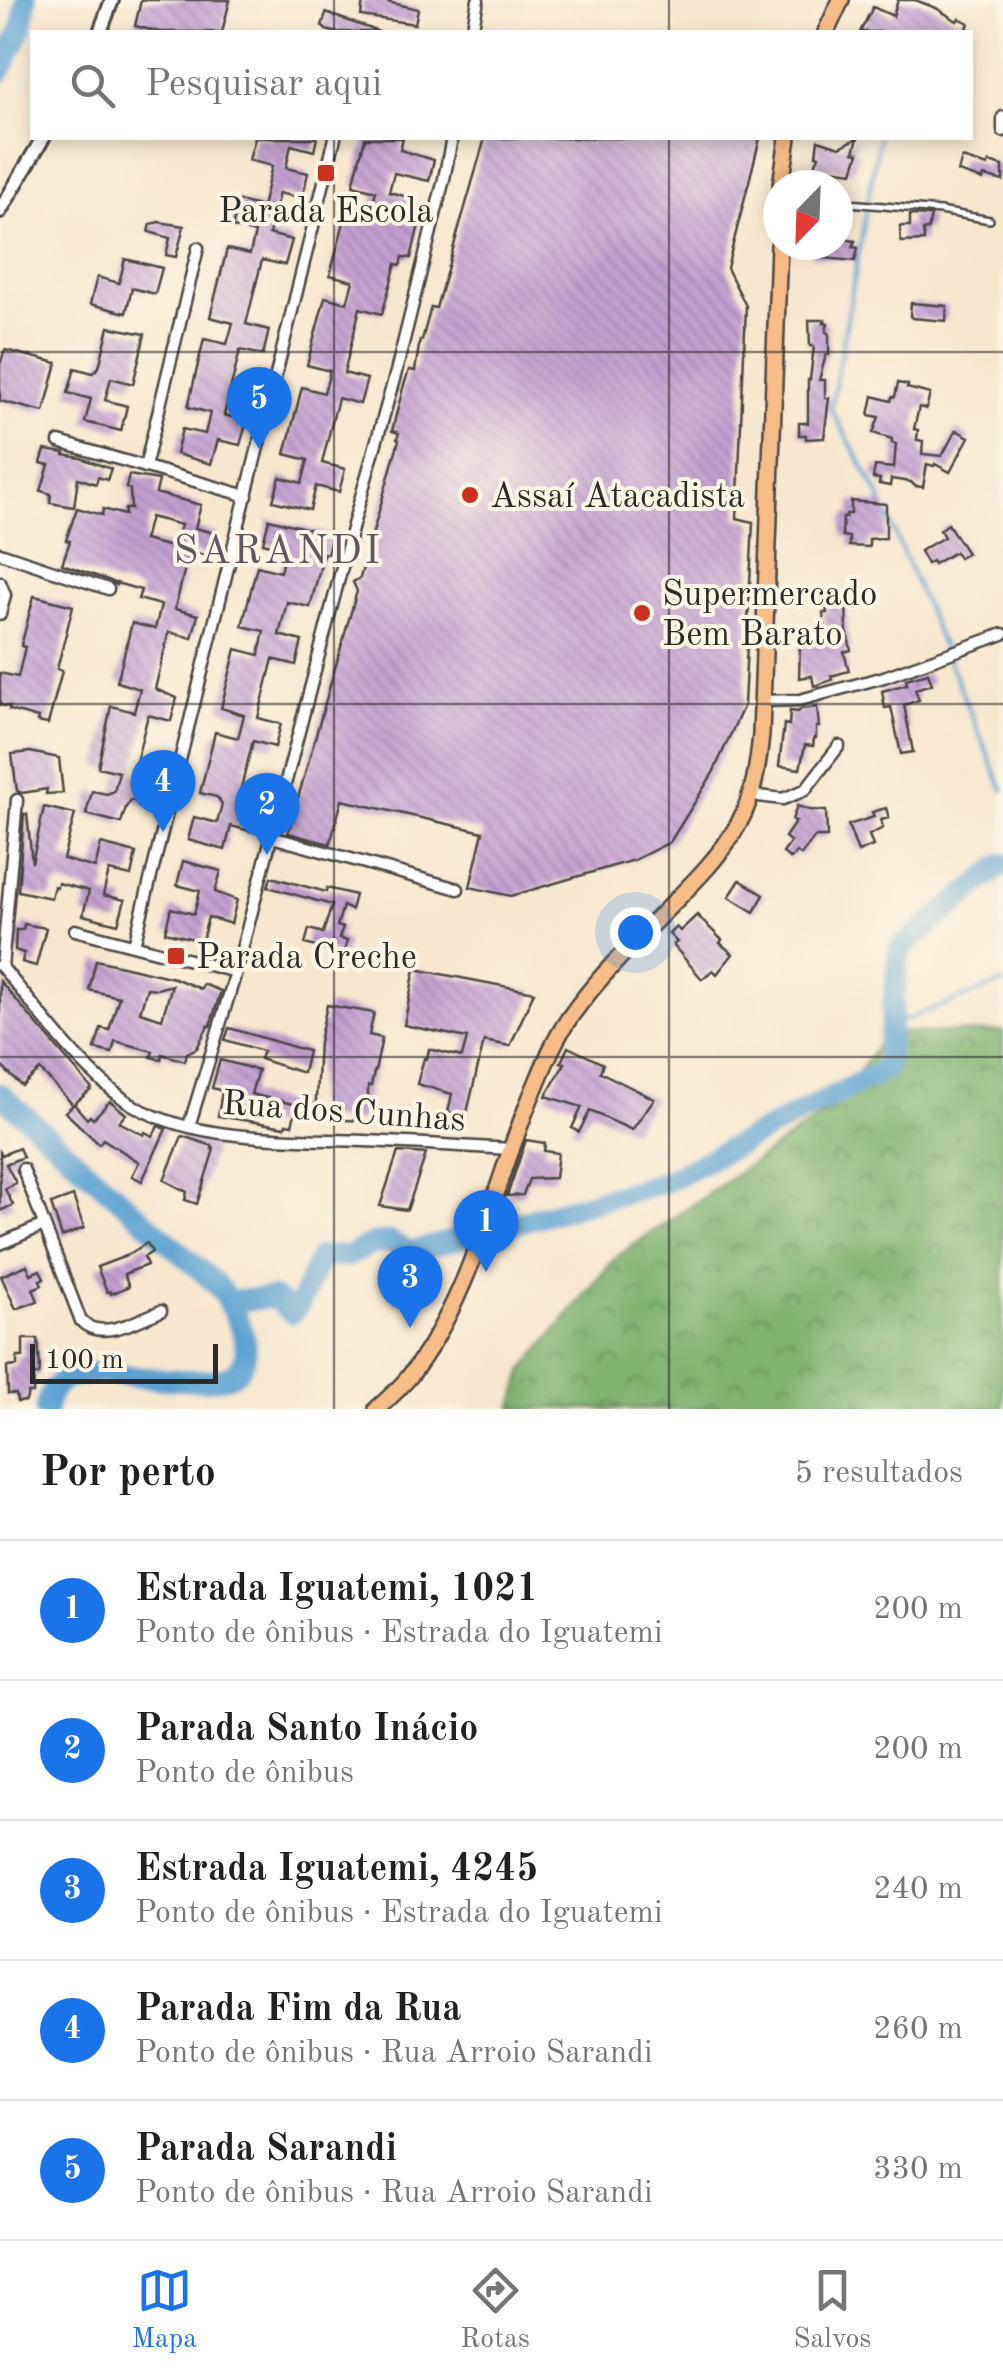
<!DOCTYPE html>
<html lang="pt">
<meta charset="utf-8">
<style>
:root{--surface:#fff;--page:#f2f2f2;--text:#202124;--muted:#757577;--line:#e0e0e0;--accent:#1a73e8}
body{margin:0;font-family:"Old Standard TT",serif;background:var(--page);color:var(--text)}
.compass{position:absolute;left:763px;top:170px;width:90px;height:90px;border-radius:50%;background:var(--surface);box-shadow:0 5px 15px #0003;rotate:203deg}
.scale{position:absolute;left:30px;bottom:25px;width:188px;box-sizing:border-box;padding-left:10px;border:5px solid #2b2b2b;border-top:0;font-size:28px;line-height:35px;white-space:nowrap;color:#2b2b2b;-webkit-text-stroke:8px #fcf5e5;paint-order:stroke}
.you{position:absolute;left:635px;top:932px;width:35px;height:35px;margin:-25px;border:8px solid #fff;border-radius:50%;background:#1a73e8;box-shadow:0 0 0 15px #1a73e833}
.badge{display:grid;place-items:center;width:65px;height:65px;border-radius:50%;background:var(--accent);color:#fff;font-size:32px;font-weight:700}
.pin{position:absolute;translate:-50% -82px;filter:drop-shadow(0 2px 5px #0008)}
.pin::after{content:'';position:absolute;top:52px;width:35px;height:30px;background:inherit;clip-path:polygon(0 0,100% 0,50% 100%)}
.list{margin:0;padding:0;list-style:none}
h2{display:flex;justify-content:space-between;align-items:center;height:130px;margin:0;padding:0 40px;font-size:42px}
h2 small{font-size:32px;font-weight:400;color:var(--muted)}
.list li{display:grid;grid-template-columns:65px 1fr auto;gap:30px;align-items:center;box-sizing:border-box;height:140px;padding:0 40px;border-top:2px solid var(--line)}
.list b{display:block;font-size:38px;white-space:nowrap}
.list p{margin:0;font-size:32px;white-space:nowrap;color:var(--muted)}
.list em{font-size:32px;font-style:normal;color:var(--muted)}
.icon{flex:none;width:55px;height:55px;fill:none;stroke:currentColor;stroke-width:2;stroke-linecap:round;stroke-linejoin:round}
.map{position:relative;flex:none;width:1003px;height:1409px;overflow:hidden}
.search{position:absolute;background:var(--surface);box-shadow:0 5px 15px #0003;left:30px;right:30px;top:30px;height:110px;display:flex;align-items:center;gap:25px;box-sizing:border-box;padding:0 35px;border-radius:0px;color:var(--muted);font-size:38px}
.sheet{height:830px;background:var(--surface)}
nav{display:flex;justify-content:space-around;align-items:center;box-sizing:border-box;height:140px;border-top:2px solid var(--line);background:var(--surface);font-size:28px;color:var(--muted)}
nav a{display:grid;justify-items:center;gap:5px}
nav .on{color:var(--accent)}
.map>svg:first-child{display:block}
.forest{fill:url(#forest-crowns);stroke:#556f4d;stroke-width:2.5}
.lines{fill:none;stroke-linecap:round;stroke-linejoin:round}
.stream{stroke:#5ba1d1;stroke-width:4}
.river{stroke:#5ba1d1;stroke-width:22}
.building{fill:url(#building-back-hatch);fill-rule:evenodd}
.service-casing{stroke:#4a4744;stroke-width:10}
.minor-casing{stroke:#4a4744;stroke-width:15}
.tertiary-casing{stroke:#4a4744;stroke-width:18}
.primary-casing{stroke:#4a4744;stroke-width:20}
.service{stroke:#fff;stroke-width:5}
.minor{stroke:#fff;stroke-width:10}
.tertiary{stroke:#fff;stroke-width:12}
.primary{stroke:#f7bd88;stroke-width:15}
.grid{fill:none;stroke:#2b2b2b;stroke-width:2.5;stroke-opacity:0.55}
.poi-dot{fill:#c8321e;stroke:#fcf5e5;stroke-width:4}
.labels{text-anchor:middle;stroke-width:8;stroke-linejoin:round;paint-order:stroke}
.poi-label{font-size:35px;fill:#2b2b2b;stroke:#fcf5e5;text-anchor:start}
.street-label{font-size:35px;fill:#2b2b2b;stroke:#fcf5e5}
.quarter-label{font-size:40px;letter-spacing:2.5px;fill:#605465;stroke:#fcf5e5}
</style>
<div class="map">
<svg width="1003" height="1409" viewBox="0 0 1003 1409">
<defs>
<pattern id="forest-crowns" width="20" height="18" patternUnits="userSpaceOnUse" patternTransform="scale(2.5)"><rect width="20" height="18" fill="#7fb36f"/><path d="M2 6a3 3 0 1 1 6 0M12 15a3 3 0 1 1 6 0" fill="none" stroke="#68925b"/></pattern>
<pattern id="building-back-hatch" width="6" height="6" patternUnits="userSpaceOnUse" patternTransform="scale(2.5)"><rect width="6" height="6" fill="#c3a1d2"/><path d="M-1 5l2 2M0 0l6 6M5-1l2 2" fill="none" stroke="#9f83ab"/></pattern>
</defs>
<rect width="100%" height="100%" fill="#fcf5e5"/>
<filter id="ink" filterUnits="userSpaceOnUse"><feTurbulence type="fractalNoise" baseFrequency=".01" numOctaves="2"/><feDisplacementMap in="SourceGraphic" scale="20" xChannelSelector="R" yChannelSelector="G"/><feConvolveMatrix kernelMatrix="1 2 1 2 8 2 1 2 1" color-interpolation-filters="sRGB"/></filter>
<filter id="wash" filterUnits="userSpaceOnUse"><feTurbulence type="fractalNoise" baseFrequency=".0048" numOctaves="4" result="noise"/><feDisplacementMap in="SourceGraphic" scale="40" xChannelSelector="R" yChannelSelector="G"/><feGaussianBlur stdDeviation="2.25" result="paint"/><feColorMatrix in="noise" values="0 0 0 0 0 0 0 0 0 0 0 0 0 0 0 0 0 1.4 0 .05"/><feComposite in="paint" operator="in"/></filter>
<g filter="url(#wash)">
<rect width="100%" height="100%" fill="#f7e7cf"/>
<path class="forest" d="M 1003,1032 L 1003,1409 L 512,1409 L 524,1369 L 615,1258 L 835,1106 L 886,1033 Z"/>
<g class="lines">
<g class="stream">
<path d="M 879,138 L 831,409 L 877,491 L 1003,790"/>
<path d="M 891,1025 L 1003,983"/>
</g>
<g class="river">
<path d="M 0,72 L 22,28 L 26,0"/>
<path d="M 0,1094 L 216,1284 C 228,1299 234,1313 242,1331 C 247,1345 248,1363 235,1373 C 213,1389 125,1374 96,1373 C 87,1373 75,1375 66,1379 C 53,1385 48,1396 46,1409"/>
<path d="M 229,1301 L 274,1298 L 292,1313 L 299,1305 L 320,1257 L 349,1256 L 372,1244 L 390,1242 L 411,1252 L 664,1182 L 886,1069 L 899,950 L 1003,864"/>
</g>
</g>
<g id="blocks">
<g class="building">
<path d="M 141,0 L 230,0 L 222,32 L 159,32 L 135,26 Z"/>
<path d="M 363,0 L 387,0 L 387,2 L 418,9 L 415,24 L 361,16 Z"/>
<path d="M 898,0 L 915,0 L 936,8 L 957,21 L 959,18 L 969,23 L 967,28 L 975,32 L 860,32 L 873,7 L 893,16 Z"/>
<path d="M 326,13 L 377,31 L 376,32 L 333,32 L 326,30 L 322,26 Z"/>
<path d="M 255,138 L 317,138 L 314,151 L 291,145 L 286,168 L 308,173 L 302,199 L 279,193 L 269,234 L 292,240 L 285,265 L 262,260 L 246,324 L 269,330 L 263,355 L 240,350 L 224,415 L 247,421 L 240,445 L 218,440 L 211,464 L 176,454 L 182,429 L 205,434 L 210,413 L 188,407 L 198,364 L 204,339 L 227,344 L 233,323 L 210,317 L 227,249 L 250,254 L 255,233 L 232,227 L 239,201 L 262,207 L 272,166 L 249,160 Z"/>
<path d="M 365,138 L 403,138 L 400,150 L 434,160 L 429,181 L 394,173 L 389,192 L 412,198 L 408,213 L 421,216 L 411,258 L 403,257 L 401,265 L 396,264 L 382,314 L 360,308 L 344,373 L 367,379 L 360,404 L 338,398 L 322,463 L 345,469 L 339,492 L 316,486 L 310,510 L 273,501 L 280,477 L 302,483 L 308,460 L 285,454 L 302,387 L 324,393 L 330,371 L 307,365 L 325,297 L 347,303 L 353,281 L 330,275 L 348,207 L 370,213 L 376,191 L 353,185 Z"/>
<path d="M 485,138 L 760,138 L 727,268 L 746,306 L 737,518 L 753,522 L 744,705 L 713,773 L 670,842 L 634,860 L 511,896 L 470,887 L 483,832 L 342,800 L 330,844 L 288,833 L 294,813 L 288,812 L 293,796 L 298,798 L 357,591 L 353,582 L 360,578 L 399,440 L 397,439 L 399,433 L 392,431 L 403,388 L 409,370 L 415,371 L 420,340 L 422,340 L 431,307 L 436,308 Z"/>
<path d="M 858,138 L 854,152 L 859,153 L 853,172 L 814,167 L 819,156 L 816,155 L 818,140 L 840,147 Z"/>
<path d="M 962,158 L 988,166 L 989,162 L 1003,166 L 1003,181 L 984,176 L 983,180 L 958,172 Z"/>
<path d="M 910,215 L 931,216 L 928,230 L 923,230 L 924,241 L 901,242 L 900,226 L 910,226 Z"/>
<path d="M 159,222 L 184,226 L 176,257 L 166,255 L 170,238 L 149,232 L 151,224 Z"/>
<path d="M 838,238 L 855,241 L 853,247 L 858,248 L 855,261 L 812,257 L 813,245 L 838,245 Z"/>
<path d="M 125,259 L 162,268 L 155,294 L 132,288 L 126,313 L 90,304 L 97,277 L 119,283 Z"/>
<path d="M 911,303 L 947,306 L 946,321 L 912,318 L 910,316 Z"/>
<path d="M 809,320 L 825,320 L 824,323 L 828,323 L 826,332 L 829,333 L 829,355 L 826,355 L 819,380 L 825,380 L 825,398 L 829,398 L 824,438 L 806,439 L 806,435 L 799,435 L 799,423 L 808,423 L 808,380 L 810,380 L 814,346 L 810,346 Z"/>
<path d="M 109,327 L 145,334 L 133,384 L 111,378 L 105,400 L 127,406 L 121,431 L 85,422 L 91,399 L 68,393 L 75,368 L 93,373 L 99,367 Z"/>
<path d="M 5,350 L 57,363 L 44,412 L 0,401 L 0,364 Z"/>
<path d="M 898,383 L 908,385 L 907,388 L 930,394 L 926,409 L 919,407 L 914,429 L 918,430 L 917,440 L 923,441 L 922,454 L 942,456 L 956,430 L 969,437 L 950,472 L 935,464 L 934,466 L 927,464 L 923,487 L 915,486 L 911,482 L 891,479 L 890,486 L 879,484 L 880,479 L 873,478 L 875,466 L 894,468 L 896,444 L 892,443 L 892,439 L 873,433 L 879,417 L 869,415 L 873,396 L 891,401 L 892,397 L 895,397 Z"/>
<path d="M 45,450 L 65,453 L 64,455 L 81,458 L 111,469 L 107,480 L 98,477 L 96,484 L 78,478 L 74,507 L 50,503 L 51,494 L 41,491 L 49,465 L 41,463 Z"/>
<path d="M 129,475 L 159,480 L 156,493 L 201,505 L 195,528 L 218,534 L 212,557 L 189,551 L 175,609 L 198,615 L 192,638 L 169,632 L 155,689 L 177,698 L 171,721 L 148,715 L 134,770 L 138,777 L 155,781 L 149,805 L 131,800 L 126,807 L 121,823 L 86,814 L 92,791 L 107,794 L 114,791 L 119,772 L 98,767 L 111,706 L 134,712 L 140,689 L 117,682 L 132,623 L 155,629 L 161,605 L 138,599 L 141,590 L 116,583 L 116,585 L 111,581 L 62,564 L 70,541 L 66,540 L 77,508 L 102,515 L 103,509 L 125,515 L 125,509 L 131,509 L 130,489 L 126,488 ZM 150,517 L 181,525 L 175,548 L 144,540 Z"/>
<path d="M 851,501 L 886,504 L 886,538 L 869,539 L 869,547 L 849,546 L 849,537 L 842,536 L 843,517 L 846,517 L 846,514 L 851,514 Z"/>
<path d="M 269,519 L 332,535 L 327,554 L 324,553 L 310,607 L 287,602 L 279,635 L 302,641 L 296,665 L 273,659 L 258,718 L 281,724 L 275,747 L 253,741 L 237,803 L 260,809 L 254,832 L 231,826 L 225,850 L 188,840 L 194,817 L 217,823 L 222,804 L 217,797 L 200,793 L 215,732 L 238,738 L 244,715 L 221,708 L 236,649 L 259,655 L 264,631 L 242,626 L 257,566 L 280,572 L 286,549 L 263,543 Z"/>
<path d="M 948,524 L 967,553 L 959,558 L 955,552 L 934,564 L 932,561 L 927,564 L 920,551 L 944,537 L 940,530 Z"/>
<path d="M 34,596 L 73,606 L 57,669 L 62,671 L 48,724 L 37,722 L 38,718 L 9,710 L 10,707 L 0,705 L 0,673 L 18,677 L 25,647 L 21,646 Z"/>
<path d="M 846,600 L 847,631 L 851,650 L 844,652 L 849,671 L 831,676 L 832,680 L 814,686 L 812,676 L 799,678 L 800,644 L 810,643 L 810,638 L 826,637 L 823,613 L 827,613 L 826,603 Z"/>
<path d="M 928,673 L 932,684 L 915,689 L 919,700 L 904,705 L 913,752 L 901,754 L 891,707 L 885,708 L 882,691 L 907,684 L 906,679 Z"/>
<path d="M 817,707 L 819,727 L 816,727 L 816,738 L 814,738 L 813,746 L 805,745 L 800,769 L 779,766 L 784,724 L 789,725 L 790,711 L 798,712 L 801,709 Z"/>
<path d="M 30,752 L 59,758 L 63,793 L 46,794 L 47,789 L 22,793 L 17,791 L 12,754 Z"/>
<path d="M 797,806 L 809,810 L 826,811 L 827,837 L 815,837 L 801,855 L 796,852 L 791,859 L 783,853 L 791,842 L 785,837 L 796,821 L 792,820 Z"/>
<path d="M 44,807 L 75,814 L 63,859 L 95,868 L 101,844 L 136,853 L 131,876 L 109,871 L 103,895 L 125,900 L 118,924 L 83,915 L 89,891 L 58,883 L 57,887 L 54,886 L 51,898 L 18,891 L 24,814 L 27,814 L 32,863 Z"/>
<path d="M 886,808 L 889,818 L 881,820 L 883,828 L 869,835 L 873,846 L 858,852 L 848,825 L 874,817 L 872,812 Z"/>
<path d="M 183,861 L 221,871 L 215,892 L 237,900 L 231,924 L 208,917 L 202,941 L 165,932 L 171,908 L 194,914 L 200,891 L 177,885 Z"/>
<path d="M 271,877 L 326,892 L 327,888 L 355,895 L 351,910 L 343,906 L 337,926 L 343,928 L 339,938 L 347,941 L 343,955 L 305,944 L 309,929 L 323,933 L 332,905 L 268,887 Z"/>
<path d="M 740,880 L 764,895 L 754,912 L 729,897 Z"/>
<path d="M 697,915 L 722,940 L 720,943 L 733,954 L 717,974 L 713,970 L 702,979 L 673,945 L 677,942 L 669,934 L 676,927 L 680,931 Z"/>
<path d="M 24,924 L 46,928 L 36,966 L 22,962 L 24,953 L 15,950 L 16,930 L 23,930 Z"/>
<path d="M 96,960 L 174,978 L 201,989 L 203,984 L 221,991 L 210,1026 L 208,1026 L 197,1048 L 187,1053 L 185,1061 L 162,1054 L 161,1060 L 151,1057 L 153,1051 L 115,1041 L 112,1053 L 95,1049 L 101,1028 L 109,1030 L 119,997 L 89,990 ZM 172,985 L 162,1019 L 140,1012 L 147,988 L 157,989 Z"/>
<path d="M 415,969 L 534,992 L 510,1046 L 484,1041 L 466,1117 L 448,1112 L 452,1094 L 417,1084 L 424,1058 L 427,1059 L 429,1049 L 462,1057 L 467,1038 L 404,1025 Z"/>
<path d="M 0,981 L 92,1089 L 74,1104 L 87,1119 L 90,1116 L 93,1119 L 110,1101 L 126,1114 L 119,1122 L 144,1135 L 145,1132 L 153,1136 L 158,1126 L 166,1129 L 142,1181 L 132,1176 L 139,1162 L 103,1139 L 99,1144 L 65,1112 L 73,1105 L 40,1070 L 22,1086 L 0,1065 Z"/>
<path d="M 327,1005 L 374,1013 L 369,1035 L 382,1038 L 375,1072 L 374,1072 L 371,1086 L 368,1086 L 368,1099 L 362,1099 L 361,1121 L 315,1118 L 319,1042 Z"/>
<path d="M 229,1028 L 308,1051 L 303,1073 L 260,1059 L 263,1051 L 225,1040 Z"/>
<path d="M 568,1047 L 603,1064 L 600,1072 L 654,1099 L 632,1130 L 590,1111 L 579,1132 L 572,1128 L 582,1107 L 546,1096 L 565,1063 L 561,1062 Z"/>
<path d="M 220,1060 L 258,1070 L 251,1094 L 297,1105 L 292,1125 L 286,1124 L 285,1127 L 218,1116 L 222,1091 L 212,1088 Z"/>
<path d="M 182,1136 L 213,1146 L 212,1149 L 214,1149 L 197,1204 L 185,1200 L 187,1192 L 164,1180 Z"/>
<path d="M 526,1140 L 545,1143 L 544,1151 L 558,1153 L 555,1178 L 529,1179 L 523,1195 L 507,1196 Z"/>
<path d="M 19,1148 L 23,1157 L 6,1164 L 16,1183 L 5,1189 L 13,1205 L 0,1211 L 0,1152 L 2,1155 Z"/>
<path d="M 398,1152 L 426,1154 L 407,1210 L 380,1206 Z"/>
<path d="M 73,1196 L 84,1228 L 62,1237 L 51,1204 Z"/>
<path d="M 147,1243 L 152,1252 L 144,1257 L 147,1265 L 124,1274 L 129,1286 L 111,1294 L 110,1291 L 107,1292 L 97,1267 L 126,1256 Z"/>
<path d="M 27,1265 L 31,1274 L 40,1270 L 44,1278 L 40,1280 L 42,1285 L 33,1289 L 38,1301 L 16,1309 L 1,1276 Z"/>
<path d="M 23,1339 L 38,1339 L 40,1369 L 39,1375 L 34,1375 L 33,1393 L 28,1393 L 26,1401 L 17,1402 L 16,1394 L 8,1394 L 7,1367 L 17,1366 L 17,1357 L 23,1357 Z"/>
</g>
</g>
</g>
<g filter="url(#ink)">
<use href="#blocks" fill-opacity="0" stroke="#4a4744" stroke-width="2.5"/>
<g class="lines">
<g class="service-casing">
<path id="service" d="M 838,202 L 940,211 L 990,220"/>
</g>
<g class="minor-casing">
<g id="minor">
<path d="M 472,32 L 478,0"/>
<path d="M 1003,117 L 1003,131"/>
<path d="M 59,442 L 247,496"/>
<path d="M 145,467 L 198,248"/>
<path d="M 0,553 L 108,589"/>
<path d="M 0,582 L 5,595 L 0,614"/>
<path d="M 762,701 L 800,700 L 884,677 L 1003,634"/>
<path d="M 750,795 L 783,799 L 805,790 L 839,746"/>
<path d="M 272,837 L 458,889"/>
<path d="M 75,930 L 236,972"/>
<path d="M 134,945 L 335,138"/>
<path d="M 0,965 C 38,1009 77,1066 125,1100 C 187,1143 290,1138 364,1141 C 413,1143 461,1146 510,1149"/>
<path d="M 2,967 L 17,800"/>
<path d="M 189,1126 L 236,972 L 353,525 L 396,372 L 444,179 L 452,138"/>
<path d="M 23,1169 L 81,1321 C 101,1342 138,1320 161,1311"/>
<path d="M 0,1244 L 44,1225"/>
</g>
</g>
<g class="tertiary-casing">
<g id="tertiary">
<path d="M 100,32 L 112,0"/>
<path d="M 0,211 L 43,138"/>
</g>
</g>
<g class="primary-casing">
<g id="primary">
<path d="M 826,32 L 841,0"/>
<path d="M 781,185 L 788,138"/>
<path d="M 377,1409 C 388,1399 400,1388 409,1377 C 472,1296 492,1192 530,1099 C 542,1071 552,1043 570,1017 C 599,976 636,940 672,904 C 697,879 722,854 739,823 C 754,795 758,765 761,735 L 779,245"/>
</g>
</g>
<use href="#service" class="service"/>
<use href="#minor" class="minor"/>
<use href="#tertiary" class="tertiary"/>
<use href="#primary" class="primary"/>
</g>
</g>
<path class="grid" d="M 334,0 L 334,32M 669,0 L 669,32M 334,138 L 334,1409M 669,138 L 669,1409M 0,352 L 1003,352M 0,704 L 1003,704M 0,1057 L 1003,1057"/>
<g class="poi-dot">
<rect x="316" y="163" width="20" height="20" rx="5"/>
<circle cx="470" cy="495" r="10"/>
<circle cx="642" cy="613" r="10"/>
<rect x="166" y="946" width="20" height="20" rx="5"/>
</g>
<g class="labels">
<g class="poi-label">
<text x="326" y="222" text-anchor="middle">Parada Escola</text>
<text x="490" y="507">Assaí Atacadista</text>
<text x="662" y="605">Supermercado<tspan x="662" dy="40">Bem Barato</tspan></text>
<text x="196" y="968">Parada Creche</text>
</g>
<g class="street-label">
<text transform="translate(344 1110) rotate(4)" y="12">Rua dos Cunhas</text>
</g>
<g class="quarter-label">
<text x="278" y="563">SARANDI</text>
</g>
</g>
</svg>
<svg class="compass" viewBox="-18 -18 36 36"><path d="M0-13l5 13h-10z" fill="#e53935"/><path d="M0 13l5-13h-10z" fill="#757577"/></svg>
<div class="scale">100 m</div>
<div class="you"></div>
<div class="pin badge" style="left:486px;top:1272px">1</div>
<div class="pin badge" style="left:267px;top:855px">2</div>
<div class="pin badge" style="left:410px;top:1328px">3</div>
<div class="pin badge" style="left:163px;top:832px">4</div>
<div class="pin badge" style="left:259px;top:449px">5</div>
<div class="search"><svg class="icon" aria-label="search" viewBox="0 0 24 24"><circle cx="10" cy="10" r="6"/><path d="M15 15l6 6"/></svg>Pesquisar aqui</div>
</div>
<section class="sheet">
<h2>Por perto<small>5 resultados</small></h2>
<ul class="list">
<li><span class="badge">1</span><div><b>Estrada Iguatemi, 1021</b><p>Ponto de ônibus · Estrada do Iguatemi</p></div><em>200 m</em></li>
<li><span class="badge">2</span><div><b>Parada Santo Inácio</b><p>Ponto de ônibus</p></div><em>200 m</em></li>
<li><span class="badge">3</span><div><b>Estrada Iguatemi, 4245</b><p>Ponto de ônibus · Estrada do Iguatemi</p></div><em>240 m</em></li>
<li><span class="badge">4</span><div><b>Parada Fim da Rua</b><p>Ponto de ônibus · Rua Arroio Sarandi</p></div><em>260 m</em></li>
<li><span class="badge">5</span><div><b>Parada Sarandi</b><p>Ponto de ônibus · Rua Arroio Sarandi</p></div><em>330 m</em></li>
</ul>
</section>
<nav>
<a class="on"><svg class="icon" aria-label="map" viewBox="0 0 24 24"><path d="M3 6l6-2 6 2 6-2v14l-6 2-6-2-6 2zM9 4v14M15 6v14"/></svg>Mapa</a>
<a><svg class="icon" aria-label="directions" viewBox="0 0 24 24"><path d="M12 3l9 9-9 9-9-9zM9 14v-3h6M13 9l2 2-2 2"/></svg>Rotas</a>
<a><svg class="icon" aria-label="saved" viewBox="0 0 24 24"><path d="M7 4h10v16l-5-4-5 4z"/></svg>Salvos</a>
</nav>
